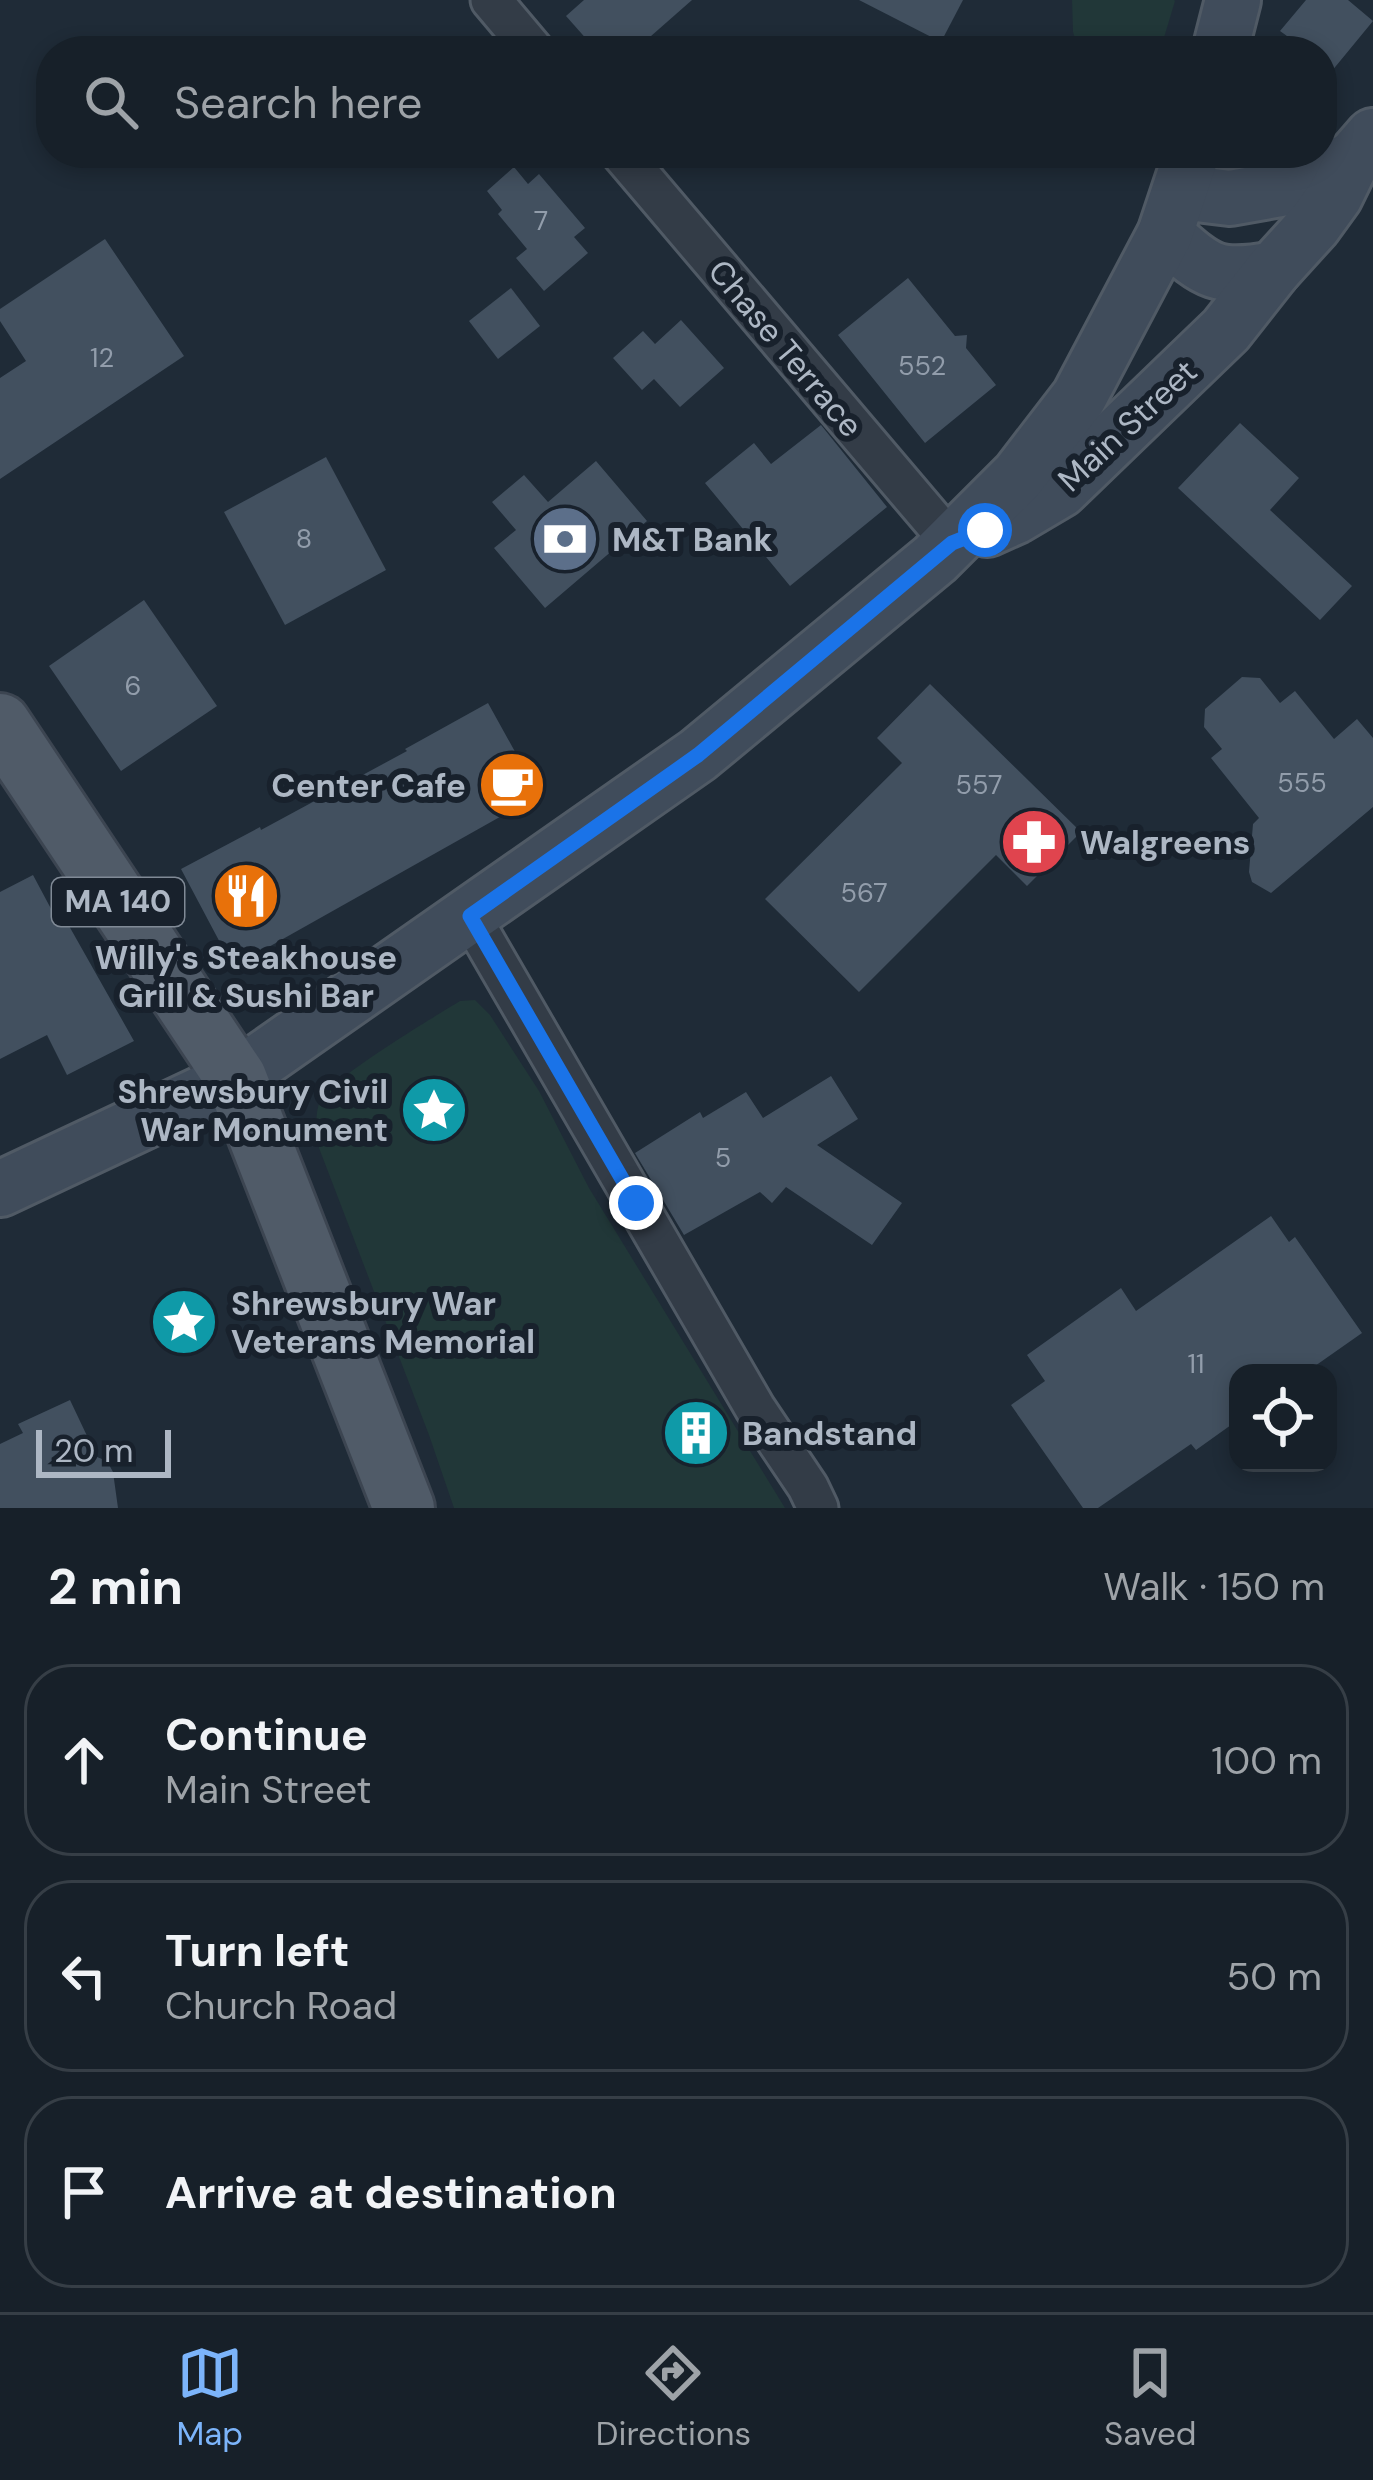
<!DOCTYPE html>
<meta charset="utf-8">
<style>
:root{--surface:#172029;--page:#202831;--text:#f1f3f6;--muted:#9ea3a8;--line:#363e46;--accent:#7cb4fa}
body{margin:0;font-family:"DM Sans",sans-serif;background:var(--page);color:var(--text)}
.controls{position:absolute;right:36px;bottom:36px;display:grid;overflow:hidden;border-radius:24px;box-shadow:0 6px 18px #0003}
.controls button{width:108px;height:108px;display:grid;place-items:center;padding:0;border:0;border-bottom:3px solid var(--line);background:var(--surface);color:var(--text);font:60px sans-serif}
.scale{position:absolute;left:36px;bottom:30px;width:135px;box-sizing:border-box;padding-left:12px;border:6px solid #adb7c4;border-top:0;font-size:33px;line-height:42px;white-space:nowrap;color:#adb7c4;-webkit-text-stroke:9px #18212c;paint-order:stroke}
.stop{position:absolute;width:36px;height:36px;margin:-27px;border:9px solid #1a73e8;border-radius:50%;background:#fff}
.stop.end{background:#1a73e8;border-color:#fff;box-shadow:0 3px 12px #0008}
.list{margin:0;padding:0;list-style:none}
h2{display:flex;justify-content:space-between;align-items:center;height:156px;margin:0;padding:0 48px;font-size:51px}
h2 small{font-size:39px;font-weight:400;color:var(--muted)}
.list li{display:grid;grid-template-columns:78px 1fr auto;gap:36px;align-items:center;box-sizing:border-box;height:192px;margin:0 24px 24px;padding:0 24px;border:3px solid var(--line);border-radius:48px}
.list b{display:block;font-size:45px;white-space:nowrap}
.list p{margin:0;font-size:39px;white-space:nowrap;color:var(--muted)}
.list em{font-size:39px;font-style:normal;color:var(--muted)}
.icon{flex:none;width:66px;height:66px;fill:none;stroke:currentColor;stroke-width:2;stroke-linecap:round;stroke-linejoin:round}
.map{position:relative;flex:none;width:1373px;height:1508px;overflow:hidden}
.search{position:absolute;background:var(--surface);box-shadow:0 6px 18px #0003;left:36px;right:36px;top:36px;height:132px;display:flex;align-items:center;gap:30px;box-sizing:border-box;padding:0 42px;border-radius:48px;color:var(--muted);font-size:45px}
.sheet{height:804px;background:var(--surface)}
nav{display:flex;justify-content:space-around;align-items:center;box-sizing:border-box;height:168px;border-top:3px solid var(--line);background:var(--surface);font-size:33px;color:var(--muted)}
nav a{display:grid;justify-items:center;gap:6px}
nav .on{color:var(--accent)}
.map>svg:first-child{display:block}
.green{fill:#213738}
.building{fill:#42505f}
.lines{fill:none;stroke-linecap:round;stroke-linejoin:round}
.street-casing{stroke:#505a65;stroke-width:45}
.secondary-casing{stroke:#505a65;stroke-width:60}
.primary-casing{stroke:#3c4551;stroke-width:66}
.street{stroke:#333c47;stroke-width:39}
.secondary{stroke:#404c5b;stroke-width:54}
.primary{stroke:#505b68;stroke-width:60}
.route{stroke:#1a73e8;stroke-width:15}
.labels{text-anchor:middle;stroke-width:12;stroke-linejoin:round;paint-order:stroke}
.number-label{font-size:27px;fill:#929dab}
.shield{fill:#18212c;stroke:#808a96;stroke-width:3}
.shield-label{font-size:30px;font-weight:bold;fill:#adb7c4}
.street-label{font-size:33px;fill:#adb7c4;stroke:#18212c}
.poi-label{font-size:33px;font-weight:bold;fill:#adb7c4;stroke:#18212c;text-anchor:start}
</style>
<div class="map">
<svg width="1373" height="1508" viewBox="0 0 1373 1508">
<rect width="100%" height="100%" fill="#1f2b37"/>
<g class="green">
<path d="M 1072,0 L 1174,0 L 1175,1 L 1160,51 L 1079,51 L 1073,32 Z"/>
<path d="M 475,1000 L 490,1015 L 539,1091 L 589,1188 L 785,1508 L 454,1508 L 429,1435 L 319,1148 C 317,1132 314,1116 320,1101 C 330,1079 434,1017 460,1001 Z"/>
</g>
<g class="building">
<path d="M 584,0 L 692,0 L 634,51 L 597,51 L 566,16 Z"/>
<path d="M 859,0 L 963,0 L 941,42 Z"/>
<path d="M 1306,0 L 1348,0 L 1373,21 L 1322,83 L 1322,51 L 1308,51 L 1280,31 Z"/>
<path d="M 514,167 L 528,184 L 539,174 L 585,228 L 574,237 L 588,253 L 544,291 L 516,258 L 527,249 L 498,214 L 502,210 L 487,191 Z"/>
<path d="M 105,239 L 184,356 L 0,479 L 0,378 L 26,361 L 0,321 L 0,309 Z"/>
<path d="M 908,278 L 955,336 L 967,335 L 966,348 L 996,385 L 925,443 L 838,335 Z"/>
<path d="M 511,288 L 540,326 L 498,359 L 469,321 Z"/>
<path d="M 681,320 L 724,368 L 680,407 L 654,379 L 642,390 L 613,358 L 643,331 L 655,344 Z"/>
<path d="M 1240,423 L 1299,478 L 1270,510 L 1352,586 L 1320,620 L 1178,488 Z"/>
<path d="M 821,425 L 887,507 L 790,586 L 705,483 L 754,443 L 771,464 Z"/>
<path d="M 326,457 L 386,570 L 285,625 L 224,512 Z"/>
<path d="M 596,461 L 647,521 L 545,608 L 494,548 L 516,530 L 492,502 L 524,475 L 548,502 Z"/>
<path d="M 144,600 L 217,706 L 121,771 L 49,666 Z"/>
<path d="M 1242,677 L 1260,678 L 1280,703 L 1295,691 L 1334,739 L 1357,719 L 1373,738 L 1373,807 L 1271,893 L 1252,882 L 1249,872 L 1253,824 L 1259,818 L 1211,758 L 1222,749 L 1204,727 L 1205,709 Z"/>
<path d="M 930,684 L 1081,832 L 1027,886 L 996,855 L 859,992 L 765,899 L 902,763 L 877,738 Z"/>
<path d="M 488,703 L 539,795 L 233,967 L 181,869 L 260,827 L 261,830 L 407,751 L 405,749 Z"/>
<path d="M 33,875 L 57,920 L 64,917 L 134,1041 L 67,1075 L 47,1035 L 0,1059 L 0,892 Z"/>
<path d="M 831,1076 L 858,1119 L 817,1145 L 902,1203 L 872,1245 L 786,1187 L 772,1203 L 760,1192 L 684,1235 L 635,1153 L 700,1112 L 703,1118 L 746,1092 L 763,1118 Z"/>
<path d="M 1271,1216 L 1289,1242 L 1295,1237 L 1362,1333 L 1305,1373 L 1238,1373 L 1238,1420 L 1196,1450 L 1191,1444 L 1098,1508 L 1083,1508 L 1011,1405 L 1045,1381 L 1027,1355 L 1121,1288 L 1136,1311 Z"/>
<path d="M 70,1400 L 97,1457 L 107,1461 L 113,1472 L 118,1508 L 0,1508 L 0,1444 L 23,1433 L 18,1424 Z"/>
<path d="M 692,1403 L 721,1418 L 720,1448 L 694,1464 L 671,1449 L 672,1416 Z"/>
</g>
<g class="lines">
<g class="street-casing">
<g id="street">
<path d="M 491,0 L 534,51"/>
<path d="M 621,153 L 952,543"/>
<path d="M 470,916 L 755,1408 L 808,1487 L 818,1508"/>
</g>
</g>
<g class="secondary-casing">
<g id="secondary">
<path d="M 1220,51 L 1233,0"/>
<path d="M 1180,192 L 1230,198 L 1292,187 L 1353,159"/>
<path d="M 1165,234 C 1208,272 1215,280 1274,269"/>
<path d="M 987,529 L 1016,516 L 1060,490 L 1226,330 L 1274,269 L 1314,225 L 1335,196 L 1353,159 L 1373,136"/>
<path d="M 0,1189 L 236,1078 L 698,755 L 935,559 L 1019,475 L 1079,397 L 1165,234 L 1192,153"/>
</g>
</g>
<g class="primary-casing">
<path id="primary" d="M 0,724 L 236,1078 L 404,1508"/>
</g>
<use href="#street" class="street"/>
<use href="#secondary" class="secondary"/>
<use href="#primary" class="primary"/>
</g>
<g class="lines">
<path class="route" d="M 636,1203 L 470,916 L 698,755 L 952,543 L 985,530"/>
</g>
<defs>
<g id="bank-disc" transform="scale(3.45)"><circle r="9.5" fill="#5c6f8a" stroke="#18212c"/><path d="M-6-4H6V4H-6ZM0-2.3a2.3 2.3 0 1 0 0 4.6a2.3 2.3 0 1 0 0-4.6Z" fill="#fff"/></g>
<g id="cafe-disc" transform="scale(3.45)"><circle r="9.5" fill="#e8710a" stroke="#18212c"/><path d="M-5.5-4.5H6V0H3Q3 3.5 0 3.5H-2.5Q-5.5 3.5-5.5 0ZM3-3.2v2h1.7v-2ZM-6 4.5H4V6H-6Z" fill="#fff"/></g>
<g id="pharmacy-disc" transform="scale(3.45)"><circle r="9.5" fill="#e0444e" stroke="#18212c"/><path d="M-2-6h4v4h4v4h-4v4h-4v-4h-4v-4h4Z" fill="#fff"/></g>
<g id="restaurant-disc" transform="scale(3.45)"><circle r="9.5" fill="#e8710a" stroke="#18212c"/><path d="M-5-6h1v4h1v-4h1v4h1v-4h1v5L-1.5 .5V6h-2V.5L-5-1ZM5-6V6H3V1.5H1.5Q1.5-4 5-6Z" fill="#fff"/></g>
<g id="sight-disc" transform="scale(3.45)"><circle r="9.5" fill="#0f9aa8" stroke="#18212c"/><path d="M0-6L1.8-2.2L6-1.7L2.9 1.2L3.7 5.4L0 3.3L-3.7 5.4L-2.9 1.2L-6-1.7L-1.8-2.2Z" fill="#fff"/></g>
<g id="building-disc" transform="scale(3.45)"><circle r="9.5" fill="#0f9aa8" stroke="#18212c"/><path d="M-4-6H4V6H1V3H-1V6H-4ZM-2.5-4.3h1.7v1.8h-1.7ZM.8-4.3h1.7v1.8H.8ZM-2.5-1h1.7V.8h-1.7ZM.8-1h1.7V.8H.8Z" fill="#fff"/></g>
</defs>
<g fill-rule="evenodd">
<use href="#bank-disc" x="565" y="539"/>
<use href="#cafe-disc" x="512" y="785"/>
<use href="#pharmacy-disc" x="1034" y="842"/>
<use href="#restaurant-disc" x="246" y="896"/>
<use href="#sight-disc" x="434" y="1110"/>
<use href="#sight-disc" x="184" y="1322"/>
<use href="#building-disc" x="696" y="1433"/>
</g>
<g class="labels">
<g class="number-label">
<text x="541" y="230">7</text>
<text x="102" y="367">12</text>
<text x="922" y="375">552</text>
<text x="304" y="548">8</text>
<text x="133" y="695">6</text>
<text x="1302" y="792">555</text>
<text x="979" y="794">557</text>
<text x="864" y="902">567</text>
<text x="723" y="1167">5</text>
<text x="1196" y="1373">11</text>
</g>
<rect class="shield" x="52" y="878" width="132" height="48" rx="9"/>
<g class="shield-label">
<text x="118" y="912">MA 140</text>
</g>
<g class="street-label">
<text transform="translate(786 348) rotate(50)" y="12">Chase Terrace</text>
<text transform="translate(1127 425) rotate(-43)" y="12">Main Street</text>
</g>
<g class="poi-label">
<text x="612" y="551">M&amp;T Bank</text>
<text x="466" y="797" text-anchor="end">Center Cafe</text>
<text x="1080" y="854">Walgreens</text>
<text x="246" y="969" text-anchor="middle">Willy's Steakhouse<tspan x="246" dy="38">Grill &amp; Sushi Bar</tspan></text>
<text x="388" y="1103" text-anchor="end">Shrewsbury Civil<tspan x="388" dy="38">War Monument</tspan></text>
<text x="231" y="1315">Shrewsbury War<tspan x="231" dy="38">Veterans Memorial</tspan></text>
<text x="742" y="1445">Bandstand</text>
</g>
</g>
</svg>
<div class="controls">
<button><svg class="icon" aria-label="locate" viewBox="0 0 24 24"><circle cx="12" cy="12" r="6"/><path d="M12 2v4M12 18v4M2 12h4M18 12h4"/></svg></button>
</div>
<div class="scale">20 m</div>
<div class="stop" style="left:985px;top:530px"></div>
<div class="stop end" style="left:636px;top:1203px"></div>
<div class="search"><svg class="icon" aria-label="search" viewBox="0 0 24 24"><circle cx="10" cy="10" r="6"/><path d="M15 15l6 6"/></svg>Search here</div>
</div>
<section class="sheet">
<h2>2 min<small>Walk · 150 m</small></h2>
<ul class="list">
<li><svg class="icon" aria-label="ahead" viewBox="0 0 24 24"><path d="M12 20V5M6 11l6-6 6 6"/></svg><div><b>Continue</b><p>Main Street</p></div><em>100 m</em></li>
<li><svg class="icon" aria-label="left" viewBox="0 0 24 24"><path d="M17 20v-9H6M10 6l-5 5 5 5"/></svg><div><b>Turn left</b><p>Church Road</p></div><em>50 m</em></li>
<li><svg class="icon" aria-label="arrive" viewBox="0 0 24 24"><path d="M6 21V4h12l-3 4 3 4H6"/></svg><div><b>Arrive at destination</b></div></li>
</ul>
</section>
<nav>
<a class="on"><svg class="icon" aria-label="map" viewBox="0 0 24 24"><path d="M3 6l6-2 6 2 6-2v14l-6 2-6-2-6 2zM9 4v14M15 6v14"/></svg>Map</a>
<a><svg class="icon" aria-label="directions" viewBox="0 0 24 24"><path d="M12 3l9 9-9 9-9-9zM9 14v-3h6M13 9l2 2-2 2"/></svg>Directions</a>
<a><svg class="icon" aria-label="saved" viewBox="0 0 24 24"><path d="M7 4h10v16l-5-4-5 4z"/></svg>Saved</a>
</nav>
